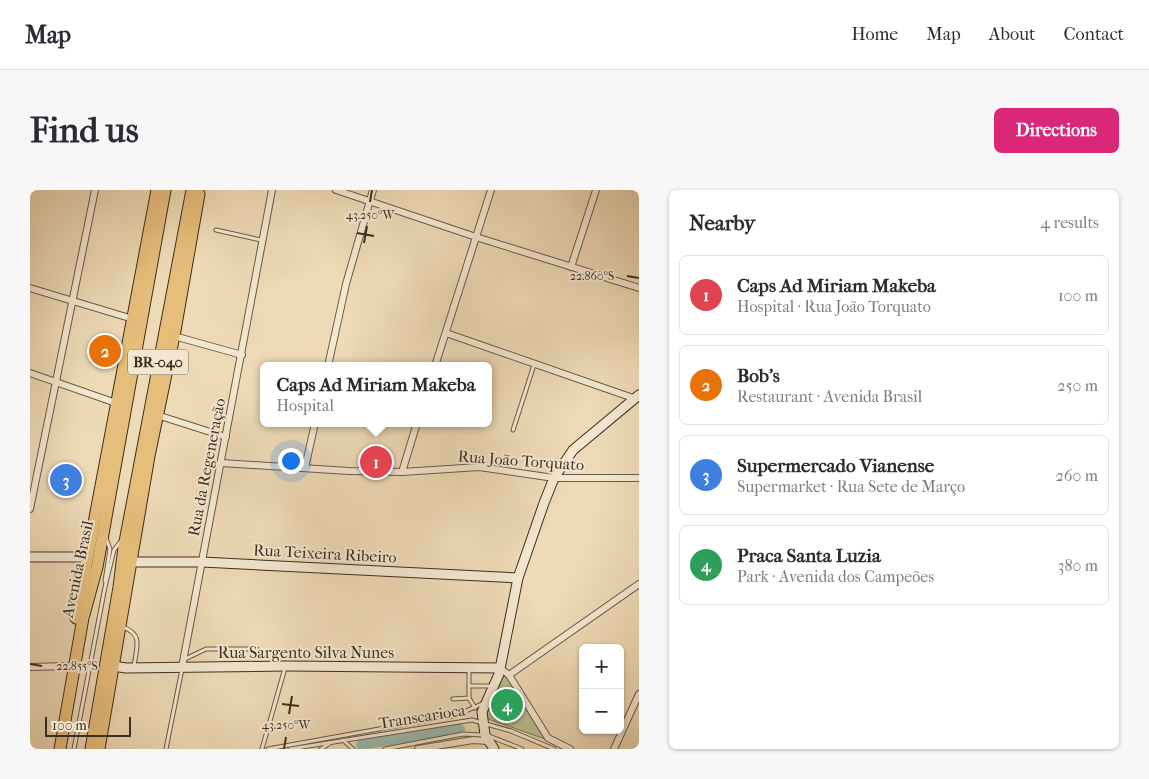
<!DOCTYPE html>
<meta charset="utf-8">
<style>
:root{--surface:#fff;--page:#f7f7f7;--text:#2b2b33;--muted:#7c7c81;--line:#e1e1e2;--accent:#db2777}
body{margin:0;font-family:"IM FELL French Canon",serif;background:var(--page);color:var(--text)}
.controls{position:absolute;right:15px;bottom:15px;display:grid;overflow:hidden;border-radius:8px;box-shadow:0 1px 4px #0004}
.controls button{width:45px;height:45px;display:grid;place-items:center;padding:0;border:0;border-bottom:1px solid var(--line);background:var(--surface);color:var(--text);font:25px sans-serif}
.scale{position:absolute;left:15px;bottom:12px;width:86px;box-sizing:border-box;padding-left:5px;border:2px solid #3c2e20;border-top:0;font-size:14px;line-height:18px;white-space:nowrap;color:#3c2e20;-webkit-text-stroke:4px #f4e7d0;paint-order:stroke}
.you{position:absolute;left:260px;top:270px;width:18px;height:18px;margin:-12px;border:4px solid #fff;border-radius:50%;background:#1a73e8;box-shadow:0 0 0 8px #1a73e833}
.badge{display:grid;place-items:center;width:32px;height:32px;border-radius:50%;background:var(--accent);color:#fff;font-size:16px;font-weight:700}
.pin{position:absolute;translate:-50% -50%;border:2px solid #fff;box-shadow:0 1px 5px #0006}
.popup{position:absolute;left:230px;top:172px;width:232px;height:65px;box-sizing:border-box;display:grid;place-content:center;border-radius:8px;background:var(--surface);filter:drop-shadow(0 1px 4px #0005);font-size:16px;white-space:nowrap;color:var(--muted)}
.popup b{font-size:19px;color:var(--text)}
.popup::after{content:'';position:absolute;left:50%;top:100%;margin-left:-10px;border:10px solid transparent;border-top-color:var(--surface)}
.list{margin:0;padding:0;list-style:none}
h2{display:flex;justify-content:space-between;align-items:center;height:65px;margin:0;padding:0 20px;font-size:21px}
h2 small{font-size:16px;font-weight:400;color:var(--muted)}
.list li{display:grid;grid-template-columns:32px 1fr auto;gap:15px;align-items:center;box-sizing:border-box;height:80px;margin:0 10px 10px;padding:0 10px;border:1px solid var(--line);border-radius:8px}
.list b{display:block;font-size:19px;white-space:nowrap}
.list p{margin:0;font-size:16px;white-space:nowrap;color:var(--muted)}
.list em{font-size:16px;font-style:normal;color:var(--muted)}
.map{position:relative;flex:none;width:609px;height:559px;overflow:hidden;border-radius:8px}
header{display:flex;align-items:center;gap:30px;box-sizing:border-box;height:70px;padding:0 25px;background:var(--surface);border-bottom:1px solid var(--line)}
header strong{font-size:24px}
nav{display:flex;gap:28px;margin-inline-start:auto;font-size:18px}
.intro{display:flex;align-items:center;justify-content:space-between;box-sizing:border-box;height:120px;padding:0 30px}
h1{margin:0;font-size:35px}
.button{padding:12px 22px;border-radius:8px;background:var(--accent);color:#fff;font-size:18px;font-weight:700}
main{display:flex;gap:30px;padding:0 30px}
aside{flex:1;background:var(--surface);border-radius:8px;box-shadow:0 1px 4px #0004}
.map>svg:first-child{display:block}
.green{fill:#b6c090;stroke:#797758}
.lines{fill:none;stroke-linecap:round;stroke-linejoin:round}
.river{stroke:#99bab0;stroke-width:10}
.lane-casing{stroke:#685946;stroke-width:5}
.street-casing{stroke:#685946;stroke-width:8}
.secondary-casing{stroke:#3c2e20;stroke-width:11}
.highway-casing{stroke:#3c2e20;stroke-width:13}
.lane{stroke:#f4e7d0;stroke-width:3}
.street{stroke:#f4e7d0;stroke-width:6}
.secondary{stroke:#f4e7d0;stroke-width:9}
.highway{stroke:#e7bd7b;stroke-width:11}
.ticks{fill:none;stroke:#3c2e20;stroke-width:2}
.labels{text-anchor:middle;stroke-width:4;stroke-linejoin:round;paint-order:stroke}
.shield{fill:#f4e7d0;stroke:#736655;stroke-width:1}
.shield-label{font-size:15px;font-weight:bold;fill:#3c2e20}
.street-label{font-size:16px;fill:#3c2e20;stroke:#f4e7d0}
.ticks-label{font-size:12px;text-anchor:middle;fill:#3c2e20;stroke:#f4e7d0;stroke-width:4;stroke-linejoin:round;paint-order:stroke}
</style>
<header>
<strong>Map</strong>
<nav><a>Home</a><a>Map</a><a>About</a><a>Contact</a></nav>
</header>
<div class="intro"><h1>Find us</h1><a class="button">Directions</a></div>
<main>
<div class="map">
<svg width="609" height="559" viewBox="0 0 609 559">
<rect width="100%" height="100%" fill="#eedab6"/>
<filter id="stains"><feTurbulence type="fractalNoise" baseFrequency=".004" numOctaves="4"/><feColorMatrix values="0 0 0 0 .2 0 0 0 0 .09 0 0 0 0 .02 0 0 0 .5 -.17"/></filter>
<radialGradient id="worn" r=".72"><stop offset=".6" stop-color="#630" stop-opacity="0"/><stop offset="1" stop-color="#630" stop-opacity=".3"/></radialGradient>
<path class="green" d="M 473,481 L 518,546 L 515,549 L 455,528 C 459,511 469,498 473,481 Z"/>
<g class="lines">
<path class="river" d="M 331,555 L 430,539"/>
<g class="lane-casing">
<g id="lane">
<path d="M 186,40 L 231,50"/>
<path d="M 483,240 L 504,175"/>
<path d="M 75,391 L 80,359 L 76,348"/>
<path d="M 93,437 C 114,445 106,458 104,477"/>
<path d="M 155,469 L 176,459 L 227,459"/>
<path d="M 439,496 L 461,496"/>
<path d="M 439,508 L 445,518"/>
<path d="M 423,509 L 439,508 L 439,478"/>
<path d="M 459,546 L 492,559"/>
<path d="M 313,550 L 323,559"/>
<path d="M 44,559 L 75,397 L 84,360 L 91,351"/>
<path d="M 136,559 L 152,479"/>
<path d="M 232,559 L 255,478"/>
<path d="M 238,559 L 427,525 L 454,513"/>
<path d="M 260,559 L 442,530 L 481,541 L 524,559"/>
<path d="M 291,559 L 300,553"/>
<path d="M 355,559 L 433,544 L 452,545"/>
</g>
</g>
<g class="street-casing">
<g id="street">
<path d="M 306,0 L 446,47 L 609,98"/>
<path d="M 541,77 L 566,0"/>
<path d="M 0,98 L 103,129"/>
<path d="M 416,143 L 606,209"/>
<path d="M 144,146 L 212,165"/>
<path d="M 298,176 L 316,94 L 343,0"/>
<path d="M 405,176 L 461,0"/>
<path d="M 0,183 L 86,213"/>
<path d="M 127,225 L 196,247"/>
<path d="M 191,273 L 319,281 L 372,282 L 449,277 L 524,288 L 609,288"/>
<path d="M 275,278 L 285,233"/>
<path d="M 372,282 L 387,233"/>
<path d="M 0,319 L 65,0"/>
<path d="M 0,477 L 38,476"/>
<path d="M 152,477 L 242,0"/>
<path d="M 470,478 L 479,485 L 518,548 L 540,559"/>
<path d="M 479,485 L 609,394"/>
<path d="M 388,559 L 443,550 L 458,551"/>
<path d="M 584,559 L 609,504"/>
</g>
</g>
<g class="secondary-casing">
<g id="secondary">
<path d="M 0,367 L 58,367"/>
<path d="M 101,372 L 172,372 L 488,388"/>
<path d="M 83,476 L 96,478 L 256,476 L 470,478"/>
<path d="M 464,559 L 455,545 L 452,522 L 469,484 L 488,388 L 514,313 L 524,288 L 543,260 L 609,205"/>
</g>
</g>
<g class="highway-casing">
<g id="highway">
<path d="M 46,428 L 127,0"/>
<path d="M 30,559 L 53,428 L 67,377 L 135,0"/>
<path d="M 61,559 L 89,397 L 94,357 L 162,0"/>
<path d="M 69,559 L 119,266 L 144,146 L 169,4"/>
</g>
</g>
<use href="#lane" class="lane"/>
<use href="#street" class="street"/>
<use href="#secondary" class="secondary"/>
<use href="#highway" class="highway"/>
</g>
<path class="ticks" d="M 340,12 L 342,0M 327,43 L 344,46M 334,53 L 337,36M 597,86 L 609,88M 0,474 L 12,476M 252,514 L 269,516M 259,524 L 262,506M 254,559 L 256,547"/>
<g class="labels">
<rect class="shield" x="98" y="159.5" width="60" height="25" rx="4"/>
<g class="shield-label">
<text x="128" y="177">BR-040</text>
</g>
<g class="street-label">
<text transform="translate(491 270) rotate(4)" y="6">Rua João Torquato</text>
<text transform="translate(176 277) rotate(-79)" y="6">Rua da Regeneração</text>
<text transform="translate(295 363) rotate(3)" y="6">Rua Teixeira Ribeiro</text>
<text transform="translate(47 379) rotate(-78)" y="6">Avenida Brasil</text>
<text x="276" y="468">Rua Sargento Silva Nunes</text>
<text transform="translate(392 526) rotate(-9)" y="6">Transcarioca</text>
</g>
</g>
<g class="ticks-label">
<text x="340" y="29">43.250°W</text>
<text x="562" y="90">22.860°S</text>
<text x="47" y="480">22.855°S</text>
<text x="256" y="539">43.250°W</text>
</g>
<rect width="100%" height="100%" filter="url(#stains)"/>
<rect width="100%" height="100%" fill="url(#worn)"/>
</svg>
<div class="controls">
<button>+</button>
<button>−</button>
</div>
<div class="scale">100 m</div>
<div class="you"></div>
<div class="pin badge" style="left:346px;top:272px;background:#e0444e">1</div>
<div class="popup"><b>Caps Ad Miriam Makeba</b>Hospital</div>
<div class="pin badge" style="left:75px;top:161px;background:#e8710a">2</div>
<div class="pin badge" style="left:36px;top:290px;background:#3f7fe0">3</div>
<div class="pin badge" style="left:477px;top:515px;background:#2e9e5b">4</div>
</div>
<aside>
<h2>Nearby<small>4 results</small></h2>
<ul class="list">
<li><span class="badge" style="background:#e0444e">1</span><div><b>Caps Ad Miriam Makeba</b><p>Hospital · Rua João Torquato</p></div><em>100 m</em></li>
<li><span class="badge" style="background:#e8710a">2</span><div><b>Bob's</b><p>Restaurant · Avenida Brasil</p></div><em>250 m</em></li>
<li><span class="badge" style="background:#3f7fe0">3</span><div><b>Supermercado Vianense</b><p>Supermarket · Rua Sete de Março</p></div><em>260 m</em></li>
<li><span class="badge" style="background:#2e9e5b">4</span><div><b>Praca Santa Luzia</b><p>Park · Avenida dos Campeões</p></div><em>380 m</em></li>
</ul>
</aside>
</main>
